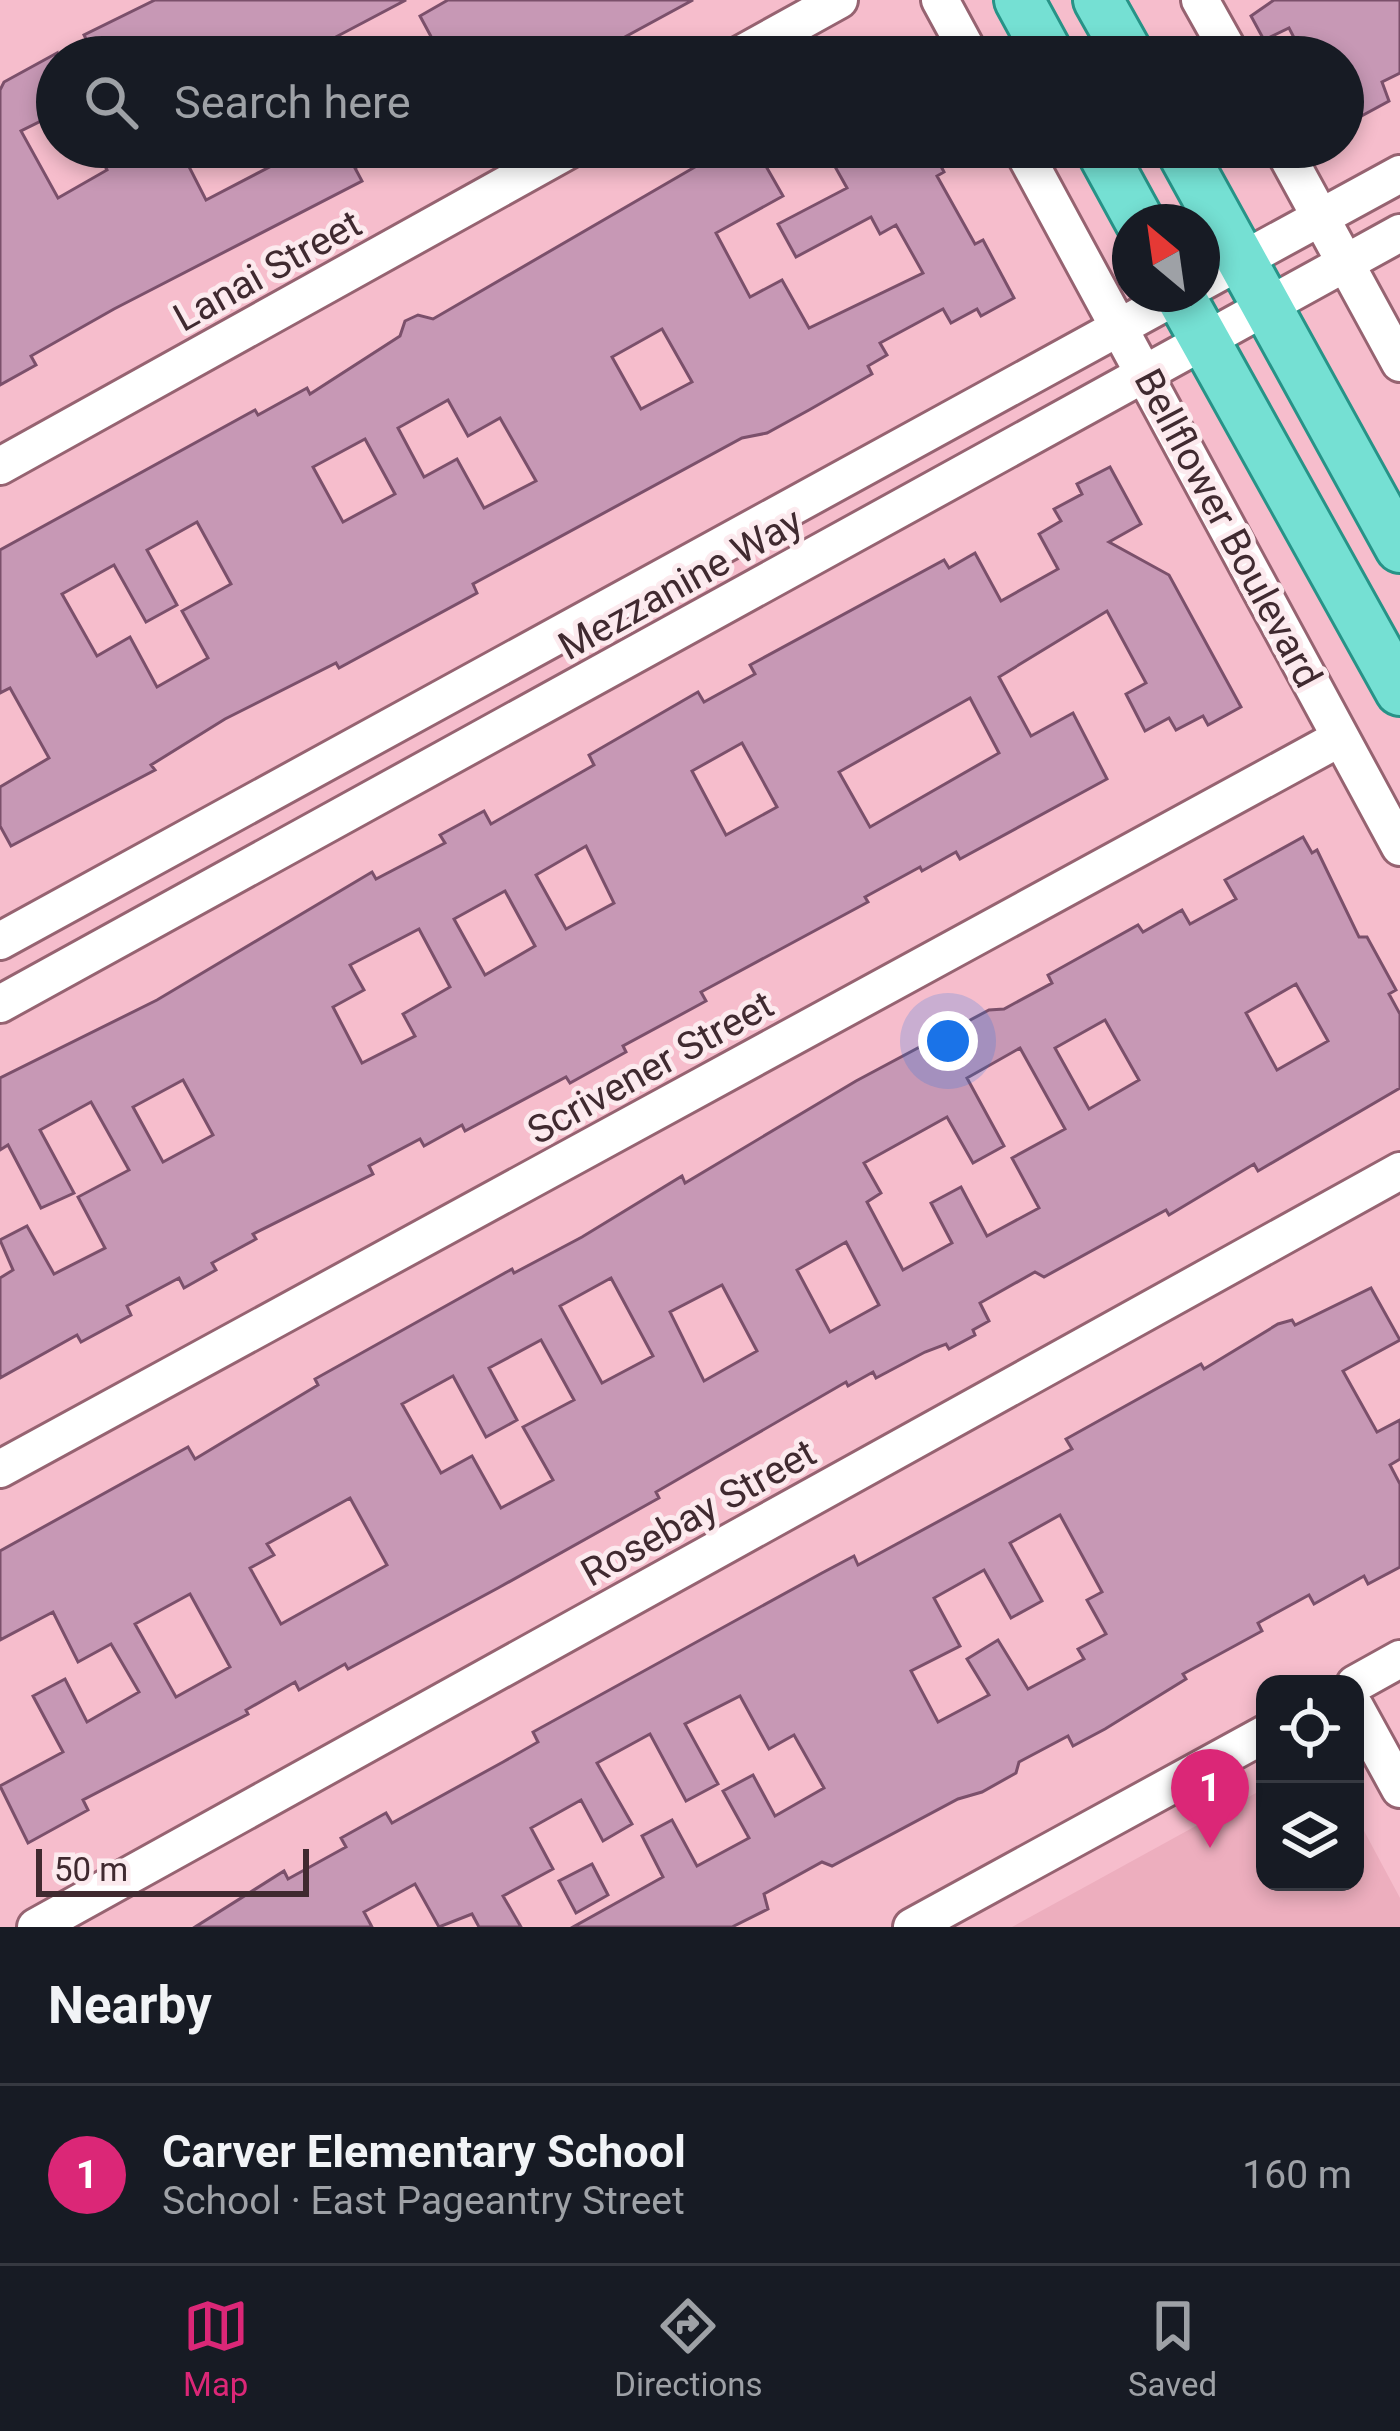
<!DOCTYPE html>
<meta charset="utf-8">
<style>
:root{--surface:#171b24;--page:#20242c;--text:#f1f3f6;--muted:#9ea1a6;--line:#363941;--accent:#db2777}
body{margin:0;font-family:Roboto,sans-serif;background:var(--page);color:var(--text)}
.controls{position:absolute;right:36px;bottom:36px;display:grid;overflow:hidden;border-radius:24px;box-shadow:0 6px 18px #0003}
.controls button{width:108px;height:108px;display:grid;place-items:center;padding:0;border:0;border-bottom:3px solid var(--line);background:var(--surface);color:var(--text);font:60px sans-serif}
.compass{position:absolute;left:1112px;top:204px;width:108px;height:108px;border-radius:50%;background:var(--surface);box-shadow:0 6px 18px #0003;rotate:331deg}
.scale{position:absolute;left:36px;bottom:30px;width:273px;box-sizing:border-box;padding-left:12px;border:6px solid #402a30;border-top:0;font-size:33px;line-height:42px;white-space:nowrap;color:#402a30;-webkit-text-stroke:9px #fceaee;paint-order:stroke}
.you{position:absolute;left:948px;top:1041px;width:42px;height:42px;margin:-30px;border:9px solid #fff;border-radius:50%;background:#1a73e8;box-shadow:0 0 0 18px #1a73e833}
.badge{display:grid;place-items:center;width:78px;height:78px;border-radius:50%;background:var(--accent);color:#fff;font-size:39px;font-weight:700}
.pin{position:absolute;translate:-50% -99px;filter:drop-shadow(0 3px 6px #0008)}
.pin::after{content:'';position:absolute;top:63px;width:42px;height:36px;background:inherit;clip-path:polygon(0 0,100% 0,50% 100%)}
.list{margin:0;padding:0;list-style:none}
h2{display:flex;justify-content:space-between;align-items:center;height:156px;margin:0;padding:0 48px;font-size:51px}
h2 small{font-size:39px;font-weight:400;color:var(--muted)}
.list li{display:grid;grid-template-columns:78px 1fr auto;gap:36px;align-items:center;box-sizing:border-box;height:180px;padding:0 48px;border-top:3px solid var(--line)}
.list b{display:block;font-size:45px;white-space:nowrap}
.list p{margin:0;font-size:39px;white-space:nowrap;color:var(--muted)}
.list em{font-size:39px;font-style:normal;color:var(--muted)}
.icon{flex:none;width:66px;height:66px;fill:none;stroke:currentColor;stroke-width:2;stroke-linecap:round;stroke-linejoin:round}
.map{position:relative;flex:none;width:1400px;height:1927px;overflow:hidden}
.search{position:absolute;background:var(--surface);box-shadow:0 6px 18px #0003;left:36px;right:36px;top:36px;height:132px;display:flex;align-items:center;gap:30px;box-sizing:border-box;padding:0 42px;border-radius:66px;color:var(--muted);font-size:45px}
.sheet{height:336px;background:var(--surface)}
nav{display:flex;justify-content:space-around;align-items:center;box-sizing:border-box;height:168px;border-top:3px solid var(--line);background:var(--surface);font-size:33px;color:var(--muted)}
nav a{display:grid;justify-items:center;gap:6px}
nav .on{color:var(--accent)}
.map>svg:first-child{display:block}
.built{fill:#edaebe}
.building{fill:#c798b5;stroke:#7b506b;stroke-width:3;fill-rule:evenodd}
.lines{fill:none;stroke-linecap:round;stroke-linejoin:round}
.minor-casing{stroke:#966371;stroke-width:42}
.major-casing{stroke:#279387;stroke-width:54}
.minor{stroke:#fff;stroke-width:36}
.major{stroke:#75e0d3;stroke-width:48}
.labels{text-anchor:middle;stroke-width:10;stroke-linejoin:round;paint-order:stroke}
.street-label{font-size:39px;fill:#402a30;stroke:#fceaee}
</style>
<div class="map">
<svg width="1400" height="1927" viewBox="0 0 1400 1927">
<rect width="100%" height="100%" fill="#f6bdcc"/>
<path class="built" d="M 1265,1788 L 1265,1882 L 1355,1882 L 1355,1814 L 1400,1898 L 1400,1927 L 1012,1927 Z"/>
<g class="building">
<path d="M 155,0 L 406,0 L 332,39 L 342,57 L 199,57 L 191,42 L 163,57 L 95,57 L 84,35 Z"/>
<path d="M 448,0 L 693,0 L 588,57 L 442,57 L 420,16 Z"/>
<path d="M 1274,0 L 1400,0 L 1400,73 L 1382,82 L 1389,101 L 1343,126 L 1343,57 L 1304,57 L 1289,28 L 1264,40 L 1251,16 Z"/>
<path d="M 57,53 L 57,113 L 21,131 L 58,198 L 107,170 L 96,147 L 179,147 L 206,200 L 277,163 L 273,155 L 288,147 L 395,147 L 355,168 L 362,181 L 114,309 L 31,356 L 36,365 L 0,385 L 0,90 L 4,82 Z"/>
<path d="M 755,147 L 783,196 L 716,233 L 750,297 L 782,280 L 809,328 L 923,273 L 896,225 L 880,234 L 871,217 L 796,257 L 778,224 L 847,188 L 824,147 L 931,147 L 944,172 L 937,176 L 975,244 L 983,240 L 1014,298 L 981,316 L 977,309 L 951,323 L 943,309 L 880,343 L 887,355 L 868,366 L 872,374 L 809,410 L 767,433 L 742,438 L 473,584 L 477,593 L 339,668 L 336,663 L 225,719 L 151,765 L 155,770 L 11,846 L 0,826 L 0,787 L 49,758 L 10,688 L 0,693 L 0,550 L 255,410 L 258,415 L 307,388 L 310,394 L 400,336 L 405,321 L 418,315 L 433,319 L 719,153 L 724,162 ZM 662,329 L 692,382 L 641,409 L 612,357 ZM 448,400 L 468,436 L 500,418 L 536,481 L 484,508 L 457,459 L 424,477 L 398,428 ZM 365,439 L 395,494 L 343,522 L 313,467 ZM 197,522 L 231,584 L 182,611 L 208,658 L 157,687 L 130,637 L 97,656 L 62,594 L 114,565 L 146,622 L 177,605 L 147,550 Z"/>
<path d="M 1110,467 L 1141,524 L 1109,542 L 1169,575 L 1241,707 L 1208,725 L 1203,716 L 1176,730 L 1169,718 L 1145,731 L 1126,694 L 1146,683 L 1107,611 L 999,677 L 1031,736 L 1073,713 L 1107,779 L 960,859 L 956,852 L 922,871 L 920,867 L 865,897 L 868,902 L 701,992 L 706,1001 L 623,1046 L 626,1052 L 570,1083 L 566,1077 L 465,1131 L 462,1125 L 424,1146 L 420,1139 L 369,1166 L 373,1174 L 253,1234 L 256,1239 L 212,1263 L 216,1270 L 184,1288 L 179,1278 L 127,1306 L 131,1315 L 81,1342 L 77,1335 L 0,1378 L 0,1278 L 13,1270 L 0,1240 L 27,1226 L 54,1274 L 105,1248 L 78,1197 L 129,1170 L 91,1102 L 40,1130 L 74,1193 L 41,1208 L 8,1145 L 0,1150 L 0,1078 L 157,1000 L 372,872 L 376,879 L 445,843 L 440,835 L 484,811 L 491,824 L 594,765 L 589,755 L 698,692 L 704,702 L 755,674 L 750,665 L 944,560 L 949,568 L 975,553 L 1001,601 L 1058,569 L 1039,534 L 1061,521 L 1054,509 L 1082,494 L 1077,484 ZM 970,698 L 999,753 L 870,827 L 839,772 ZM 742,743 L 777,807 L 726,835 L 692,771 ZM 586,846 L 614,903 L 566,929 L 536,875 ZM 505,891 L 535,946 L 485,975 L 454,919 ZM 419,929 L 450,987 L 403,1014 L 415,1036 L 362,1063 L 333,1007 L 364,990 L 350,965 ZM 183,1080 L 213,1135 L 163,1162 L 133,1107 Z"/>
<path d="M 1303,837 L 1312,853 L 1317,850 L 1359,937 L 1367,937 L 1396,990 L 1389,994 L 1400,1014 L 1400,1088 L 1258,1171 L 1254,1164 L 1169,1215 L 1166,1210 L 1044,1277 L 1035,1272 L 980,1303 L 989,1321 L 973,1330 L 975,1335 L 949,1349 L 946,1344 L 925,1352 L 876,1378 L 873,1372 L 848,1386 L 846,1382 L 656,1492 L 659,1498 L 498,1588 L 348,1669 L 345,1664 L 299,1690 L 295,1682 L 246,1710 L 248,1714 L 83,1800 L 88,1810 L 28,1843 L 0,1786 L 63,1752 L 33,1696 L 65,1679 L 87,1722 L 139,1692 L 111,1644 L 78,1662 L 53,1612 L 0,1640 L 0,1551 L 188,1447 L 195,1459 L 318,1385 L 315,1379 L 512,1269 L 514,1273 L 582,1237 L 682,1176 L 685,1183 L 856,1081 L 989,1010 L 1004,1009 L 1052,983 L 1048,975 L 1138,925 L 1143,932 L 1182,910 L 1190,924 L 1236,899 L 1225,880 ZM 1296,984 L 1328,1041 L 1277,1070 L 1246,1013 ZM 1105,1020 L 1139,1080 L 1089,1109 L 1055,1048 ZM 1020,1048 L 1065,1129 L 1012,1158 L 1039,1208 L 987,1236 L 961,1187 L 931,1203 L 952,1243 L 903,1270 L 867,1202 L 881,1193 L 864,1163 L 947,1117 L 973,1163 L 1004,1146 L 967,1078 ZM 846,1242 L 879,1305 L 830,1332 L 797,1270 ZM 611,1278 L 653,1356 L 602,1383 L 560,1306 ZM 722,1285 L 757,1351 L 704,1381 L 670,1312 ZM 541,1340 L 574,1400 L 523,1427 L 553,1480 L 501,1508 L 472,1456 L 441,1473 L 402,1404 L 453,1376 L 486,1437 L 517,1420 L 489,1368 ZM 350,1498 L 387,1565 L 281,1624 L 250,1568 L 274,1555 L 267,1544 ZM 190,1594 L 230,1667 L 176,1697 L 135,1624 Z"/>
<path d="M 1371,1288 L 1400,1340 L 1343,1371 L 1377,1432 L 1400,1420 L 1400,1459 L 1390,1465 L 1400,1484 L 1400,1567 L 1368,1584 L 1364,1576 L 1314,1604 L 1309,1595 L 1258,1623 L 1262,1631 L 1183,1674 L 1186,1679 L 1105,1729 L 1073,1746 L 1068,1736 L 1019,1762 L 1016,1773 L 982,1792 L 958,1799 L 832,1866 L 822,1862 L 764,1894 L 768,1909 L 732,1927 L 573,1927 L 663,1877 L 642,1836 L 672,1820 L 697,1866 L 749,1838 L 723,1791 L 753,1775 L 775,1816 L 824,1788 L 794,1735 L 769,1749 L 740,1696 L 685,1724 L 718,1784 L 686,1801 L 650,1734 L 597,1763 L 632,1824 L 603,1841 L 581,1800 L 531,1828 L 553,1869 L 503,1896 L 521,1927 L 479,1927 L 472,1914 L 439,1927 L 415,1884 L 364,1912 L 372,1927 L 195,1927 L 284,1871 L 288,1879 L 346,1847 L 341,1838 L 386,1813 L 392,1823 L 503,1762 L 538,1742 L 533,1732 L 822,1573 L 854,1556 L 858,1565 L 1072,1449 L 1066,1439 L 1201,1364 L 1204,1369 L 1278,1324 L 1292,1320 L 1295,1325 ZM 1060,1515 L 1102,1592 L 1087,1600 L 1106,1634 L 1078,1649 L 1084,1659 L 1028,1689 L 998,1640 L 967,1659 L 989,1695 L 938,1722 L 911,1671 L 960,1646 L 934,1598 L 984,1570 L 1011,1618 L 1042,1601 L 1010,1543 Z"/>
<path d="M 592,1864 L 608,1895 L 576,1913 L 559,1881 Z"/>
</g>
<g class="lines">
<g class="minor-casing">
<g id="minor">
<path d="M 940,0 L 971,57"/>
<path d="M 1200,0 L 1232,57"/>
<path d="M 736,57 L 839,0"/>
<path d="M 1021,147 L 1400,847"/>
<path d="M 1282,147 L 1400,363"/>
<path d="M 1202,282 L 1400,174"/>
<path d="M 0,466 L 574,147"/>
<path d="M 0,941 L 1180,294"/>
<path d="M 0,1004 L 1400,233"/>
<path d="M 0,1469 L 1340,738"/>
<path d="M 1355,1684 L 1400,1659"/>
<path d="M 1355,1707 L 1400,1789"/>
<path d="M 36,1927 L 1400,1171"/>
<path d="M 912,1927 L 1265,1734"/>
</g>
</g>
<g class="major-casing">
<g id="major">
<path d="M 1019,0 L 1050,57"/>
<path d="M 1098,0 L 1130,57"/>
<path d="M 1099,147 L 1140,222"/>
<path d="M 1179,147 L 1400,548"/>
<path d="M 1179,294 L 1400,691"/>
</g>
</g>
<use href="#minor" class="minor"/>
<use href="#major" class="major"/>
</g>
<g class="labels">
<g class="street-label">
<text transform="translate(267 270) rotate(-29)" y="14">Lanai Street</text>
<text transform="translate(1229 528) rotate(62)" y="14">Bellflower Boulevard</text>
<text transform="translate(680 583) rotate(-29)" y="14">Mezzanine Way</text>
<text transform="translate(650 1067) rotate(-29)" y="14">Scrivener Street</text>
<text transform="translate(698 1512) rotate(-29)" y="14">Rosebay Street</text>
</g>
</g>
</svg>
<div class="controls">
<button><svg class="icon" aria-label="locate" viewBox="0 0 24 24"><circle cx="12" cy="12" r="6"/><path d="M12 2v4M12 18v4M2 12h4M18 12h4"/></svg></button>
<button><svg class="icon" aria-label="layers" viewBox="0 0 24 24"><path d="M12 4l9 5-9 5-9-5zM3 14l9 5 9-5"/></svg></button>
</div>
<svg class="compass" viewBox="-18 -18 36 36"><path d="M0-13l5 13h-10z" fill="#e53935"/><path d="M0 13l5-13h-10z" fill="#9ea1a6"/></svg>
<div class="scale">50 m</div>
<div class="you"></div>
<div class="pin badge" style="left:1210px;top:1848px">1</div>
<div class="search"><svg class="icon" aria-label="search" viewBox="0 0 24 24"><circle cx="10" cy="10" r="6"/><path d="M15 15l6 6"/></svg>Search here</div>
</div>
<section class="sheet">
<h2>Nearby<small></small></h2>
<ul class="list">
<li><span class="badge">1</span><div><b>Carver Elementary School</b><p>School · East Pageantry Street</p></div><em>160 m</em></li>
</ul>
</section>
<nav>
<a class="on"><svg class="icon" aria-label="map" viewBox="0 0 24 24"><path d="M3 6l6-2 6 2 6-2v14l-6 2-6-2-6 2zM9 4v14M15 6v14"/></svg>Map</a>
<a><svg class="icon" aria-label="directions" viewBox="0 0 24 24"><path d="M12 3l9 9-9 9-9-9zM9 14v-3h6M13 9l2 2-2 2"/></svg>Directions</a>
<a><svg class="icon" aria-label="saved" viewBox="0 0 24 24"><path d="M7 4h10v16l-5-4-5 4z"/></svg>Saved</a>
</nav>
